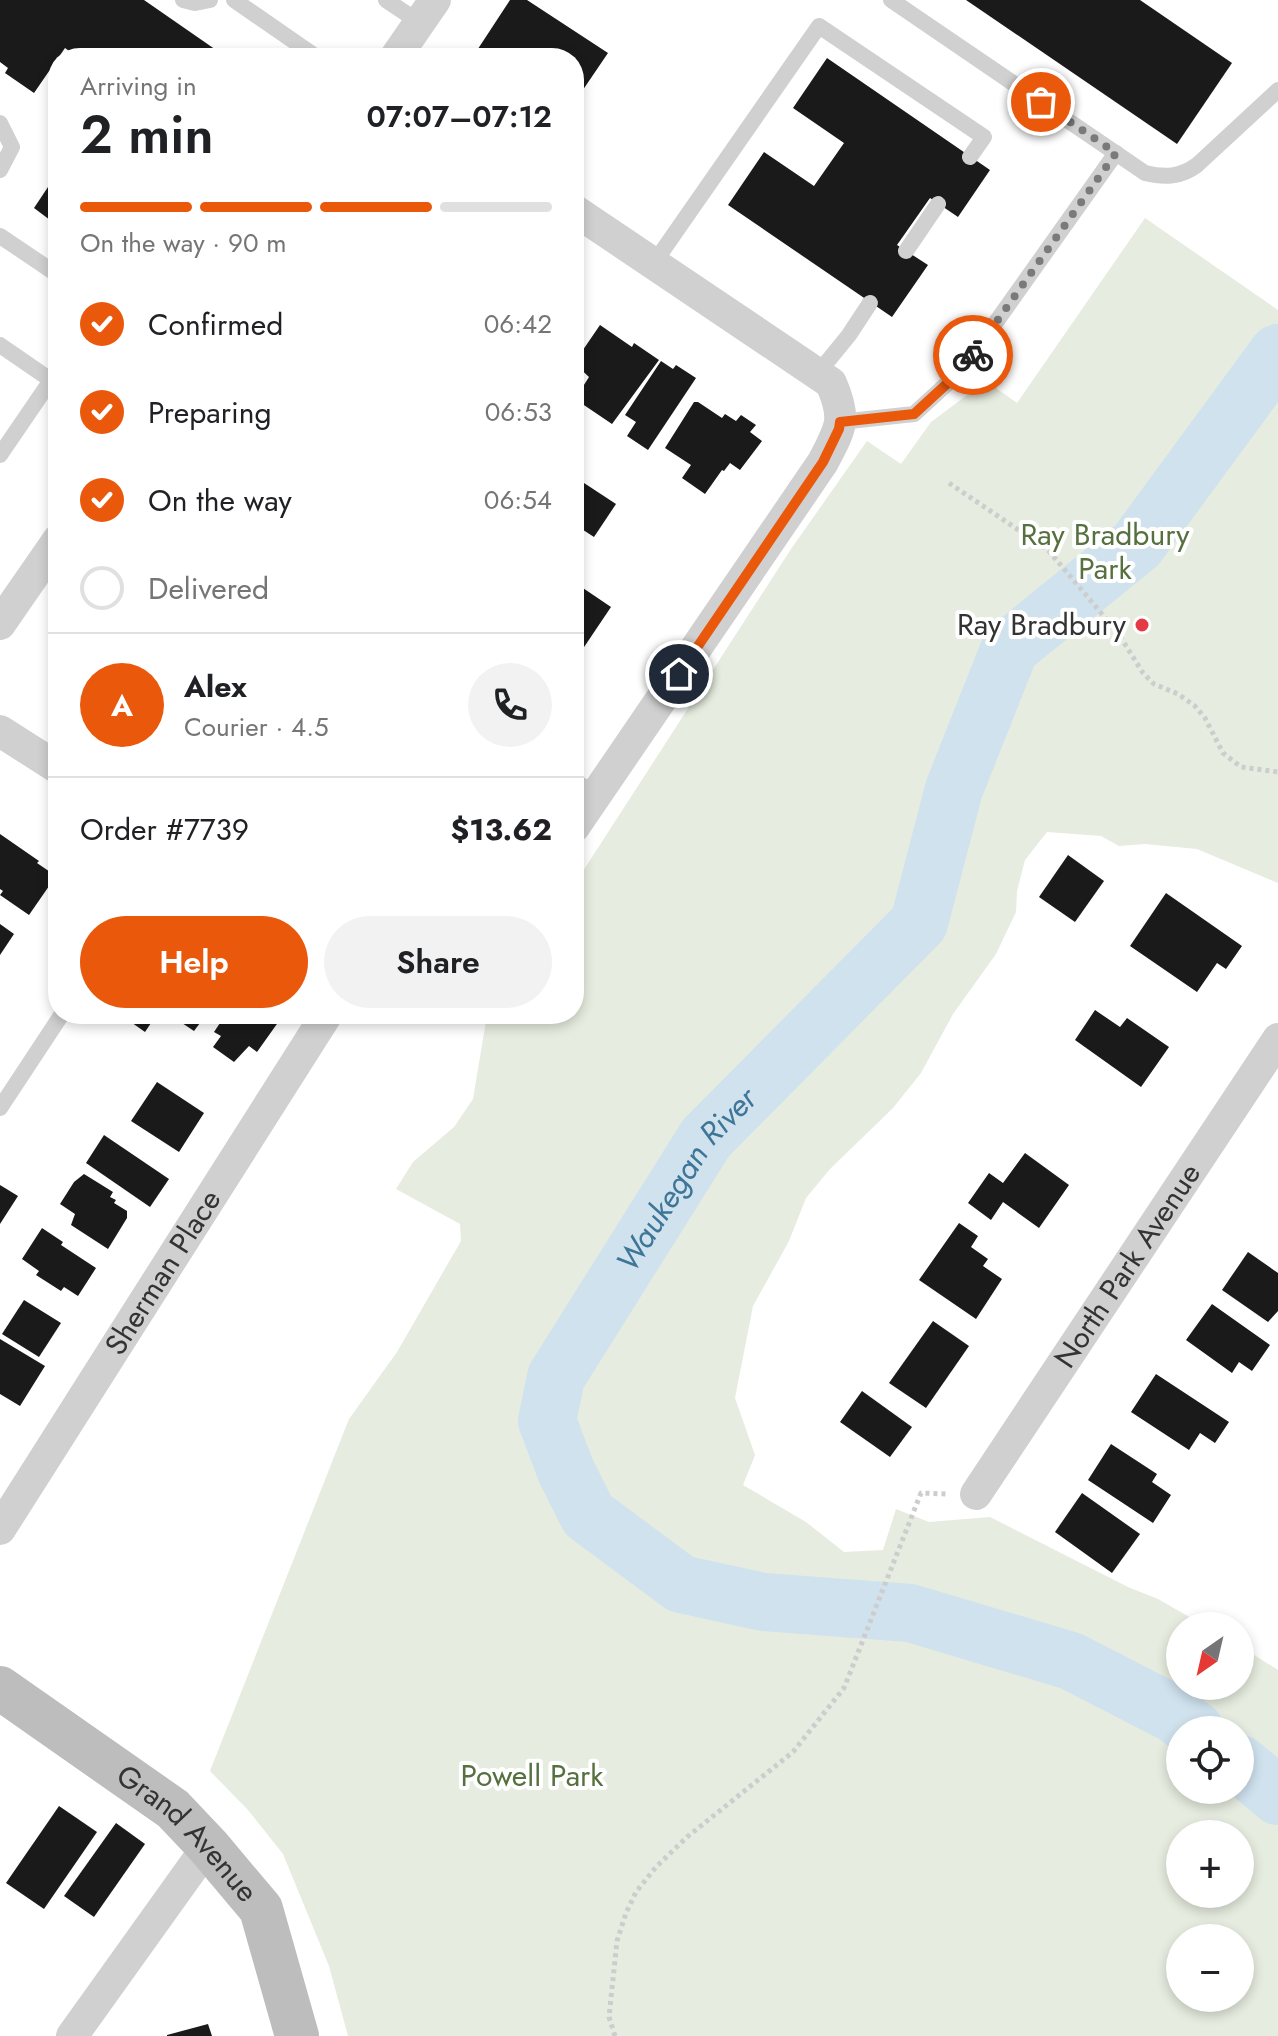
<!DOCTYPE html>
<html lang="en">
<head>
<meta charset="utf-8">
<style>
  body { margin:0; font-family:Jost,sans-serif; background:#f2f2f2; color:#202124; height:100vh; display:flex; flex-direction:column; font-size:30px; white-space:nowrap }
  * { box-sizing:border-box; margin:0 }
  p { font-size:26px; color:#757577 }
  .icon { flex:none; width:44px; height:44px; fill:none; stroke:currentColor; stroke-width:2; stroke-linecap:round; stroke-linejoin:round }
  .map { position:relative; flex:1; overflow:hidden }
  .details { position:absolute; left:48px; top:48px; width:536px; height:976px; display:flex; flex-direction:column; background:#fff; border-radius:32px; box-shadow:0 4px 12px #0003 }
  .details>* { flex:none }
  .needle { width:52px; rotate:214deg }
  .tools { position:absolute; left:1166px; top:1612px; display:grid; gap:16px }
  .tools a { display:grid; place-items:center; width:88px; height:88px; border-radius:50%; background:#fff; box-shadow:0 4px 12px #0003; font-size:40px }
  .pin { position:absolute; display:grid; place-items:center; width:68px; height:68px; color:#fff; margin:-34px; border:4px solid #fff; border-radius:50%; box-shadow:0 2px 8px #0007 }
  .courier { position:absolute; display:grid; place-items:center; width:80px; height:80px; margin:-40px; border:6px solid #ea580c; border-radius:50%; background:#fff; color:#222; box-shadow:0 2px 10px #0007 }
  .overview em { font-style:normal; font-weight:600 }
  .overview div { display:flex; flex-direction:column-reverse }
  .overview { display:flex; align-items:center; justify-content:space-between; height:136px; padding:0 32px }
  h1 { font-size:52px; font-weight:600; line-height:60px }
  .bar { display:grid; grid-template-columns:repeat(4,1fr); gap:12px 8px; align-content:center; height:96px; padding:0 32px }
  .bar i { height:10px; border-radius:6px; background:#e0e0e0 }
  .bar .on { background:#ea580c }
  .bar p { grid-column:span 4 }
  .line { display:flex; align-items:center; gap:20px; padding:0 32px; border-top:2px solid #e0e0e0 }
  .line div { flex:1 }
  .round { display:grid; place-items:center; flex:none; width:84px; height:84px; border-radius:42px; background:#f2f2f2 }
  ol { padding:0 32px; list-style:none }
  li { display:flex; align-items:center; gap:24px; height:88px }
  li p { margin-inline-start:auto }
  li .icon { padding:8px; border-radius:50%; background:#ea580c; color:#fff; stroke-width:4 }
  li:last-child { color:#757577 }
  li i { width:44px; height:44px; border:4px solid #e0e0e0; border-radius:50% }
  .action { display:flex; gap:16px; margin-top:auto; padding:16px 32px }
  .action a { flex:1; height:92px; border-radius:48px; background:#ea580c; color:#fff; font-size:32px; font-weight:600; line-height:92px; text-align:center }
  .action a+a { background:#f2f2f2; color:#202124 }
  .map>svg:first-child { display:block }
  .green { fill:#e6ecdf; fill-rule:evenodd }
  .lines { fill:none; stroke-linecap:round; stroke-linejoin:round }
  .river { stroke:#cfe2ee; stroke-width:58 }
  .building { fill:#1a1a1a }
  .path { stroke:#cdcdcd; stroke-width:5; stroke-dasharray:4 4; stroke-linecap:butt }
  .lane { stroke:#d0d0d0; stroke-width:16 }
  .street { stroke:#d0d0d0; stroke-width:32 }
  .secondary { stroke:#bdbdbd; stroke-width:44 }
  .done { stroke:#7a7a7a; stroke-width:8; stroke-dasharray:0 14.4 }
  .route { stroke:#ea580c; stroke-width:10 }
  .poi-dot { fill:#e63946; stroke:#fff; stroke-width:3 }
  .labels { text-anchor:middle; stroke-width:8; stroke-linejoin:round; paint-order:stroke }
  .park-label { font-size:30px; fill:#56703f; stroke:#fff }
  .poi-label { font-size:30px; fill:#333; stroke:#fff; text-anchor:end }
  .street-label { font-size:30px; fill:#333; stroke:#fff }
  .water-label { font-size:32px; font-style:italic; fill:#3f7597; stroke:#fff }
</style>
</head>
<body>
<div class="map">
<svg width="1278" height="2036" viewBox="0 0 1278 2036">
  <rect width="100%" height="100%" fill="#fff"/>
  <path class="green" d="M1145 218 1278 310V883L1197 849 1145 844 1119 846 1101 836 1047 832 1025 860 1017 891 1016 912 996 954 953 1014 921 1073 893 1108 830 1169 806 1198 789 1241 753 1306 735 1398 755 1455 743 1485 806 1522 844 1552 883 1550 896 1509 929 1522 990 1517 1128 1587 1158 1599 1205 1626H1180V1686H1240V1646L1278 1670V2036H348L329 1966 283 1854 248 1810 210 1771 349 1419 397 1352 461 1241 460 1224 396 1189 413 1162 454 1127 473 1099 486 1021 491 1014H574V885L791 549 867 441 901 464 931 422 986 381 1017 403ZM1240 1730V1790H1180V1730ZM1180 1834H1240V1894H1180ZM1180 1938H1240V1998H1180Z"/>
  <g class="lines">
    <g class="river">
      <path id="s1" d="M1195 1730 1174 1714 1071 1661 910 1613 763 1602 681 1584 588 1515 566 1471 547 1421 556 1377 706 1138 919 923 954 789 1010 648 1137 545 1278 353"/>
      <path d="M1240 1764 1278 1796"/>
    </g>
  </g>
  <g class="building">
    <path d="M0 0H144L219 52 216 58H79L65 48 34 93 5 73 8 68 0 62Z"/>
    <path d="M510 0H527L608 53 574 103V58H472Z"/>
    <path d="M966 0H1140L1232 63 1177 144Z"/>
    <path d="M827 58 990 170 958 217 930 198 897 245 928 265 892 317 728 205 764 152 814 186 844 143 793 108Z"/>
    <path d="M58 172V226L34 208Z"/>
    <path d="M600 325 632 347 634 343 659 360 612 424 575 399 589 377 574 363Z"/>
    <path d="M661 361 673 369 676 365 696 378 648 450 627 436 636 422 625 415Z"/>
    <path d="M694 402H698L722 418 725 414 736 421 741 415 756 425 750 432 762 441 740 470 730 463 724 471 722 470 705 494 682 478 691 465 665 448Z"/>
    <path d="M584 483 616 504 594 537 574 524V497Z"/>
    <path d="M574 582 611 607 574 662Z"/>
    <path d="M0 834 39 861 37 863 56 876 29 915 0 895 3 891 0 889Z"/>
    <path d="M1068 855 1104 881 1075 922 1039 897Z"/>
    <path d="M1166 893 1242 946 1226 969 1217 963 1197 992 1130 946Z"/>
    <path d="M0 924 14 934 0 955Z"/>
    <path d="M1095 1010 1120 1027 1127 1018 1169 1047 1141 1087 1075 1040Z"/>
    <path d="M132 1014H157L145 1032 128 1020Z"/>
    <path d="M174 1014H218L213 1021 206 1015 194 1031 173 1017Z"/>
    <path d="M226 1014H284L257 1052 249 1046 234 1062 213 1047 221 1036 214 1032Z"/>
    <path d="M157 1082 204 1113 179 1152 131 1121Z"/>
    <path d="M104 1135 169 1179 150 1207 86 1163Z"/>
    <path d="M1025 1153 1069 1185 1039 1228 1003 1202 991 1220 968 1203 989 1173 1003 1183Z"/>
    <path d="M84 1174 113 1192 110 1197 116 1200 114 1203 127 1211V1218L108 1249 71 1225 75 1214 60 1204 74 1182Z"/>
    <path d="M0 1185 18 1196 0 1224Z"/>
    <path d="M959 1223 978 1236 971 1247 988 1259 983 1266 1002 1279 976 1319 919 1280Z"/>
    <path d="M42 1228 63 1242 61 1245 96 1268 78 1296 64 1287 61 1291 36 1275 39 1271 22 1259Z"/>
    <path d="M1248 1252 1278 1273V1311L1268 1322 1222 1290Z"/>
    <path d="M24 1300 61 1323 39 1357 2 1334Z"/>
    <path d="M1212 1304 1270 1345 1252 1371 1239 1362 1232 1373 1186 1340Z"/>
    <path d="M933 1321 969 1346 926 1408 889 1383Z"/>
    <path d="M0 1339 45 1366 20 1406 0 1394Z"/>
    <path d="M1156 1374 1229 1422 1215 1443 1200 1433 1189 1450 1131 1412Z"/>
    <path d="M862 1391 912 1427 890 1457 840 1422Z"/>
    <path d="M1111 1444 1157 1474 1152 1482 1171 1495 1153 1523 1088 1480Z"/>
    <path d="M1082 1493 1140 1534 1112 1573 1055 1532Z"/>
    <path d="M59 1806 97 1832 44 1909 6 1883Z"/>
    <path d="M116 1823 145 1844 94 1917 64 1896Z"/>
    <path d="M208 2024 212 2036H167V2035Z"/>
  </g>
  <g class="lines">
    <g class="path">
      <path d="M949 483 1048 550 1118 633 1143 673 1154 684 1178 694 1195 706 1205 718 1223 753 1241 767 1278 772"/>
      <path d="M615 2036 609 2017 617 1941 626 1913 636 1892 656 1867 687 1837 793 1752 844 1688 921 1493 947 1494"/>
    </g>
    <g class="lane">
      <path d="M183 0 195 3 210 0"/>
      <path d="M234 0 318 58"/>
      <path d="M386 0 419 22"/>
      <path d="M891 0 1145 173C1165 178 1181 177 1197 165L1278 90"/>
      <path d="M0 123 12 147 0 170"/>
      <path d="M0 236 58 275"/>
      <path d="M906 251 938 204"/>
      <path d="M654 263 819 26 984 137 970 157"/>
      <path d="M0 345 58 385"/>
      <path d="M818 373 849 335 870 303"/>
      <path d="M840 422 914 414 962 370 1116 153"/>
      <path d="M0 455 58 370"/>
      <path d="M574 780 596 795"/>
      <path d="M0 1108 62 1014"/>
    </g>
    <g class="street">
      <path d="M395 58 435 0"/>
      <path d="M574 210 831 383C847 420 841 427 823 462L574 827"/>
      <path d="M0 624 58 540"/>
      <path d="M0 731 58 768"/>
      <path id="s2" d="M976 1494 1278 1039"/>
      <path id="s3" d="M0 1529 327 1014"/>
      <path d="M72 2036 208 1846"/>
    </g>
    <path class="secondary" id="s4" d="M0 1688 173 1809 208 1846 261 1909 297 2036"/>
  </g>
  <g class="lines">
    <path class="done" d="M973 355 1116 153 1041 102"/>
    <path class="route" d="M679 674 823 462 839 429 840 422 914 414 962 370 973 355"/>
  </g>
  <circle class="poi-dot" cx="1142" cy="625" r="8"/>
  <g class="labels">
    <g class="park-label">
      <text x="1105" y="545">Ray Bradbury<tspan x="1105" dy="34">Park</tspan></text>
      <text x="532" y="1786">Powell Park</text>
    </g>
    <g class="poi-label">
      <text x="1126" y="635">Ray Bradbury</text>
    </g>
    <g class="street-label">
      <text dy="10" stroke="none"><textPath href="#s2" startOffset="274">North Park Avenue</textPath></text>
      <text dy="10" stroke="none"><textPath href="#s3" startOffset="304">Sherman Place</textPath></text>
      <text dy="10" stroke="none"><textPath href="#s4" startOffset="238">Grand Avenue</textPath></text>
    </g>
    <g class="water-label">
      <text dy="11" stroke="none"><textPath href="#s1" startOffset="1042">Waukegan River</textPath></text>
    </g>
  </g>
</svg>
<div class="tools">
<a><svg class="needle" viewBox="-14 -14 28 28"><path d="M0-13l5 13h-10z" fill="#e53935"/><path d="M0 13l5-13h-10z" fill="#757577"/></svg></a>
<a><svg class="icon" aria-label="locate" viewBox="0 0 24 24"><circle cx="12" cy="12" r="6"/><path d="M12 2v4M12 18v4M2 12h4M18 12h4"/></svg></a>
<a>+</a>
<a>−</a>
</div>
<div class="pin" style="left:1041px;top:102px;background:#ea580c"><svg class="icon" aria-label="bag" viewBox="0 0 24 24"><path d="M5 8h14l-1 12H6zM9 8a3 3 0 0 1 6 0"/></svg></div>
<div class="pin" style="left:679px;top:674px;background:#1f2937"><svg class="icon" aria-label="home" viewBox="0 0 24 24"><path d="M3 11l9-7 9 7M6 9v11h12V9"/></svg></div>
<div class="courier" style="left:973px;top:355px"><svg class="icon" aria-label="bike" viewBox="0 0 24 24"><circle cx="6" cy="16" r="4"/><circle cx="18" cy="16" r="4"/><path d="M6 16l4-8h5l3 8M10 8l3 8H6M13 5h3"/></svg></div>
<section class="details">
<div class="overview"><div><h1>2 min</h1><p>Arriving in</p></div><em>07:07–07:12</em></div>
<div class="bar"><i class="on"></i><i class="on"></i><i class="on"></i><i></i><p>On the way · 90 m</p></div>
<ol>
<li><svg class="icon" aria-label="check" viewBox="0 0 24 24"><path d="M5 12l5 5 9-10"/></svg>Confirmed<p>06:42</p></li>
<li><svg class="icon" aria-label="check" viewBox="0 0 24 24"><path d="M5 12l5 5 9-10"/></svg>Preparing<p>06:53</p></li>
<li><svg class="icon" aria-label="check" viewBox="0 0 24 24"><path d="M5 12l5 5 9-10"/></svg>On the way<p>06:54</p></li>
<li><i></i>Delivered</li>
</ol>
<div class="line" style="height:144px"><b class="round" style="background:#ea580c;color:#fff">A</b><div><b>Alex</b><p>Courier · 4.5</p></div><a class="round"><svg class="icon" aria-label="phone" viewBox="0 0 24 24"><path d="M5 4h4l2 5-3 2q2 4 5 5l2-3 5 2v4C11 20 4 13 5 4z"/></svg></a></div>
<div class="line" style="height:104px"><div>Order #7739</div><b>$13.62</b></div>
<div class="action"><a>Help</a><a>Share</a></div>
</section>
</div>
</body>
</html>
